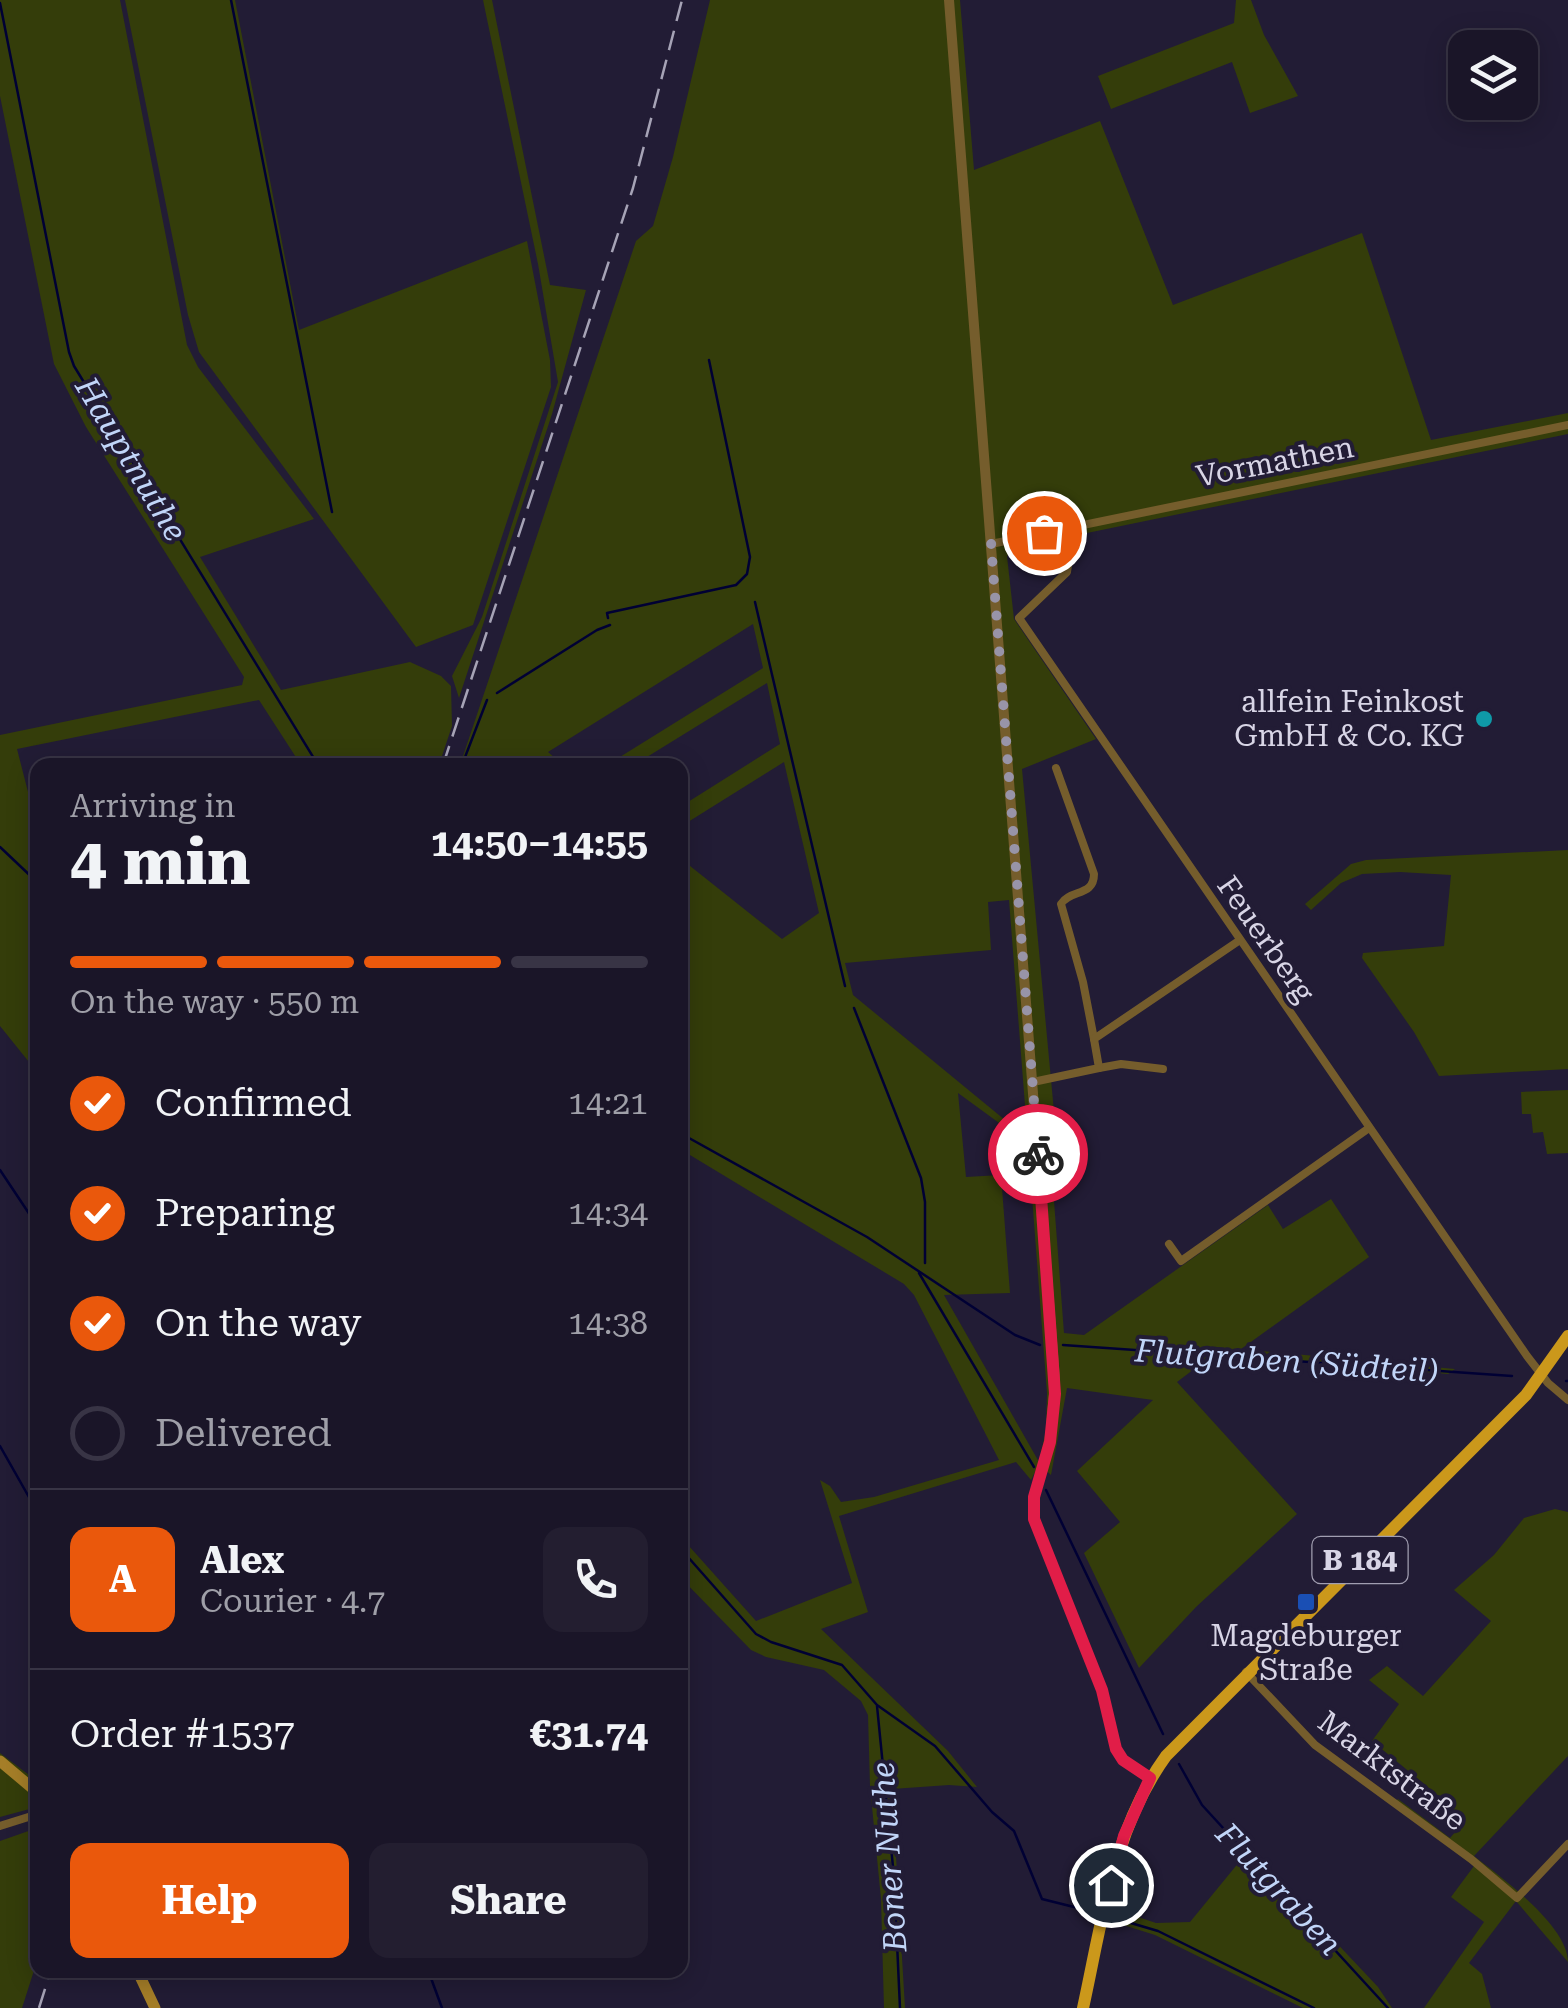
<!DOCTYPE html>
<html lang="en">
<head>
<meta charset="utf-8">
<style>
  body { margin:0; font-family:"Roboto Serif",serif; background:#231e30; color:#f1f3f6; height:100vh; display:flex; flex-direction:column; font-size:38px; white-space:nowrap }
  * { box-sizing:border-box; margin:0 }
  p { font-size:32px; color:#9f9fa8 }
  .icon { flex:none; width:55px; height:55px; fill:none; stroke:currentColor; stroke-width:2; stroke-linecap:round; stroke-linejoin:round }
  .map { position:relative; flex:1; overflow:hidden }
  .details { position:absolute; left:30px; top:758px; width:658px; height:1220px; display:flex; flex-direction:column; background:#1a1528; border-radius:20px; box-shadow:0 5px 25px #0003,0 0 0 2px #383445 }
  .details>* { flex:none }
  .buttons { position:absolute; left:1448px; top:30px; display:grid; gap:20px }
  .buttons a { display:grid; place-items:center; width:90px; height:90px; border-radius:20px; background:#1a1528; box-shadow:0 5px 25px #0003,0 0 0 2px #383445; font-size:50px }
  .pin { position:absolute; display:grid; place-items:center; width:85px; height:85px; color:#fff; margin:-42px; border:5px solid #fff; border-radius:50%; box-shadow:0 2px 10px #0007 }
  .courier { position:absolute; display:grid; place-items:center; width:100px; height:100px; margin:-50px; border:8px solid #e11d48; border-radius:50%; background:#fff; color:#222; box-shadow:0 2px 12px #0007 }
  .overview em { font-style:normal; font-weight:700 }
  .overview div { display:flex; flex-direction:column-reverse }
  .overview { display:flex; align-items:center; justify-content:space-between; height:170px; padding:0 40px }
  h1 { font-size:65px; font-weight:700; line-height:75px }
  .bar { display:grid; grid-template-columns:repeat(4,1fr); gap:15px 10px; align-content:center; height:120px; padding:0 40px }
  .bar i { height:12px; border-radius:8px; background:#383445 }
  .bar .current { background:#ea580c }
  .bar p { grid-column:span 4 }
  .line { display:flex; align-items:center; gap:25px; padding:0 40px; border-top:2px solid #383445 }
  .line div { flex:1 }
  .round { display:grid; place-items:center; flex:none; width:105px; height:105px; border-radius:20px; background:#231e30 }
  ol { padding:0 40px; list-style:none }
  li { display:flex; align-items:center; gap:30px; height:110px }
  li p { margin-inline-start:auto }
  li .icon { padding:10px; border-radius:50%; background:#ea580c; color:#fff; stroke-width:4 }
  li:last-child { color:#9f9fa8 }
  li i { width:55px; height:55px; border:5px solid #383445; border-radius:50% }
  .cta { display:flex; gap:20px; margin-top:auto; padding:20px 40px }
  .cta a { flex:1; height:115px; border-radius:20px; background:#ea580c; color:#fff; font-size:40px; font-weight:700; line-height:115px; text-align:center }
  .cta a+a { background:#231e30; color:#f1f3f6 }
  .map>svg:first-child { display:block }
  .green { fill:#343d0a; fill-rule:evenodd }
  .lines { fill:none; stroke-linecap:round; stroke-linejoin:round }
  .stream { stroke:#000034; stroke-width:2.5 }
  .minor { stroke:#755d2c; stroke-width:8 }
  .tertiary { stroke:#755d2c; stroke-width:10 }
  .secondary { stroke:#a57e28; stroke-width:11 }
  .primary { stroke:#cb981b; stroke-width:12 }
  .rail { stroke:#a6a3b6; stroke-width:2.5; stroke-dasharray:20 10; stroke-linecap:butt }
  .done { stroke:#9894a8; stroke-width:10; stroke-dasharray:0 18 }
  .route { stroke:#e11d48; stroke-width:12 }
  .culture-dot { fill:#0f9aa8; stroke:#221c35; stroke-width:4 }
  .transit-dot { fill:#1a4fb4; stroke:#221c35; stroke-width:4 }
  .labels { text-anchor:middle; stroke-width:8; stroke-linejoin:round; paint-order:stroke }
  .shield { fill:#221c35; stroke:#a19eb1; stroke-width:2.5 }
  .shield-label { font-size:28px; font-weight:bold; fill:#d8d5e6 }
  .street-label { font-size:30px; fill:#d8d5e6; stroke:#221c35 }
  .poi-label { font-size:30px; fill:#d8d5e6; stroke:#221c35; text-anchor:end }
  .water-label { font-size:32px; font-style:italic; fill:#c1d5f8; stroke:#221c35 }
</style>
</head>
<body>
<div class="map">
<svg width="1568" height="2008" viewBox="0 0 1568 2008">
  <rect width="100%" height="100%" fill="#221c35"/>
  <g class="green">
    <path d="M0 0H120L187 345 198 367 314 519 200 557 281 690 410 662 441 676 451 686 452 726 439 765H301L259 700 17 749 37 827V1072L0 1026V735L242 685 244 677 86 427 54 364 0 96Z"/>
    <path d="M125 0H235L299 330 527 241 550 360 551 387 473 625 416 647 199 352 188 315Z"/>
    <path d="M483 0H492L550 285 586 290 552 414 459 698 452 676 482 617 558 382 538 264Z"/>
    <path d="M710 0H960L974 170 1100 121 1173 305 1362 233 1431 440 1568 413V434L1019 547 1007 556 1014 619 1096 739 1022 769 1056 1133 1049 1135 1064 1333 1084 1335 1268 1205 1283 1229 1331 1199 1369 1257 1241 1349 1455 1369 1448 1374 1214 1354 1177 1382 1297 1514 1196 1607 1139 1668 1084 1553 1120 1522 1077 1471 1153 1400 1067 1388 1051 1475 1039 1464 1031 1480 1016 1462 839 1516 868 1612 821 1629 948 1751 977 1787 949 1785 892 1789 905 2008H884L881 1899 870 1786 868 1715 861 1701 824 1670 766 1657 751 1650 680 1577V1536L756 1621 852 1583 820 1480 830 1486 841 1502 874 1497 999 1460 914 1295 904 1284 680 1149V858L782 939 819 913 784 762 680 827V807L780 744 767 683 634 765H607L763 668 753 624 548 752 563 765H460L636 241 653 226 673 157ZM1009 900 1027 1131V1132L1005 1120 853 995 845 963 991 950 988 902ZM958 1093 1028 1144 1047 1393 1046 1430 1039 1462 944 1295 1010 1293 1001 1175 966 1177Z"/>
    <path d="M1236 0H1251L1264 35 1298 96 1250 113 1232 62 1111 109 1098 76 1234 23Z"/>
    <path d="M1568 850V1069L1439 1076 1414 1032 1362 958 1363 953 1444 946 1451 875 1400 872 1362 874 1341 883 1311 910 1305 904 1351 864 1366 860Z"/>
    <path d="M1568 1090V1153L1547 1154 1543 1132 1533 1133 1531 1114H1522L1521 1092Z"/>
    <path d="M1555 1509 1568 1512V1756L1474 1856C1502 1878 1568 1926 1568 1962L1516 1901 1469 1963 1482 1974 1491 2008H1424L1484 1922 1451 1897 1474 1866 1392 1805 1398 1799 1450 1838 1463 1823 1444 1809 1440 1797 1372 1741 1399 1704 1369 1680 1387 1666 1423 1696 1491 1621 1454 1590 1494 1555 1524 1518Z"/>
    <path d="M0 1753 37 1781V1807L0 1817Z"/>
    <path d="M37 1828V1961L22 2008H0V1841Z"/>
    <path d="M1249 1850 1378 1987 1392 2008H1303L1155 1935 1120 1924 1123 1912 1156 1923 1190 1922Z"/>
  </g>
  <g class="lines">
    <g class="stream">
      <path d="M231 0 332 512"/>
      <path d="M0 3 69 352 74 366 318 765"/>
      <path d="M755 602 845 986"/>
      <path d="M608 618 607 613 736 585 747 574 750 557 709 360"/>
      <path d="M497 693 597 630 610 625"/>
      <path d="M462 765 487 700"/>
      <path d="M0 847 38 883"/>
      <path d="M854 1008 921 1178 925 1202V1263"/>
      <path d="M680 1133 867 1237 1015 1335 1040 1345"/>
      <path d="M0 1170 38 1227"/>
      <path d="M919 1273 1034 1467"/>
      <path d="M1063 1345 1512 1376"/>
      <path d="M1566 1381H1568"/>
      <path d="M0 1446 38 1513"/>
      <path d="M1046 1490 1163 1734"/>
      <path d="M680 1548 756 1634 771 1642 842 1665 877 1705 935 1746 992 1812 1014 1831 1042 1899 1094 1912"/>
      <path d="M877 1706 894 1877 900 2008"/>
      <path d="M1179 1764 1202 1805 1388 2008"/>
      <path d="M1114 1918 1158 1931 1314 2008"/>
      <path d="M428 1970 442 2008"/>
    </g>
    <g class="minor">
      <path d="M1063 529 1069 559 1067 572 1019 618 1527 1356 1548 1383 1568 1400"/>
      <path d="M991 544 1568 425"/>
      <path d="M1056 768 1094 874C1094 897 1070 889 1061 904L1083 982 1094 1039"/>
      <path d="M1099 1068 1121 1064 1163 1069"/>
      <path d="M1033 1082 1099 1068 1094 1039 1240 940"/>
      <path d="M1169 1244 1181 1261 1369 1128"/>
      <path d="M1246 1672 1315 1745 1471 1859 1517 1898 1568 1844"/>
      <path d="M0 1826 38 1814"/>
    </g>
    <path class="tertiary" d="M949 0 1055 1380 1050 1442 1034 1497V1519L1102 1690 1116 1749 1123 1760 1150 1779"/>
    <g class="secondary">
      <path d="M0 1761 38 1793"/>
      <path d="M137 1970 155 2008"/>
    </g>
    <path class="primary" d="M1083 2008C1102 1922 1113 1829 1166 1756L1526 1395 1568 1336"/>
    <g class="rail">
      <path d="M443 765 633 188 682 0"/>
      <path d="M39 2008 51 1970"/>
    </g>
  </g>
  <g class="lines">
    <path class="done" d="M1038 1154 991 544 1044 533"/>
    <path class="route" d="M1038 1154 1055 1394 1050 1442 1034 1497V1519L1102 1690 1116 1749 1123 1760 1150 1778 1124 1836 1111 1885"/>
  </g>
  <circle class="culture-dot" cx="1484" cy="719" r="10"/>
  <rect class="transit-dot" x="1296" y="1592" width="20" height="20" rx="5"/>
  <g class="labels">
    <rect class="shield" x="1312.5" y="1537" width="95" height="46" rx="8"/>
    <g class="shield-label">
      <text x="1360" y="1570">B 184</text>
    </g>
    <g class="street-label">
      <text transform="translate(1275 462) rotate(-11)" y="10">Vormathen</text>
      <text transform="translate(1266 939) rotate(55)" y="10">Feuerberg</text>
      <text transform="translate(1392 1771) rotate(37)" y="10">Marktstraße</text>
    </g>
    <g class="poi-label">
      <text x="1464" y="712">allfein Feinkost<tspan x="1464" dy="34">GmbH &amp; Co. KG</tspan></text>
      <text x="1306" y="1646" text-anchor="middle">Magdeburger<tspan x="1306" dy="34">Straße</tspan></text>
    </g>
    <g class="water-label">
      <text transform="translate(131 459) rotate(59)" y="11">Hauptnuthe</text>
      <text transform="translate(1287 1361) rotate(4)" y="11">Flutgraben (Südteil)</text>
      <text transform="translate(889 1857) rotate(-94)" y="11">Boner Nuthe</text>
      <text transform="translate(1279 1889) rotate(47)" y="11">Flutgraben</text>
    </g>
  </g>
</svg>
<div class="buttons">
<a><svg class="icon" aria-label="layers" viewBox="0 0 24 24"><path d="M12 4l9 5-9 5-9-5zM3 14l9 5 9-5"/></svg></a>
</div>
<div class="pin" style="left:1044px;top:533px;background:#ea580c"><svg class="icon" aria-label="bag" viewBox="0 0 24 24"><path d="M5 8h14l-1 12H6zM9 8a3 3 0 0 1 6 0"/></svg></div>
<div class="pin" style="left:1111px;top:1885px;background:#1f2937"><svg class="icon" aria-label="home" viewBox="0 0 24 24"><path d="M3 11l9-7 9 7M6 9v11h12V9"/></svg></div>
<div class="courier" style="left:1038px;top:1154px"><svg class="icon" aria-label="bike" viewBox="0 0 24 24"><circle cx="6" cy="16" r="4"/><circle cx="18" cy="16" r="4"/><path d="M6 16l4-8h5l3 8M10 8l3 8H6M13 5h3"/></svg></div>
<section class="details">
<div class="overview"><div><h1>4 min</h1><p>Arriving in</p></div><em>14:50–14:55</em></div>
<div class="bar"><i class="current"></i><i class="current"></i><i class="current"></i><i></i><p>On the way · 550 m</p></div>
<ol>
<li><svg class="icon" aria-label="check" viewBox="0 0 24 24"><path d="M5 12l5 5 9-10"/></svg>Confirmed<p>14:21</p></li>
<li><svg class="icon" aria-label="check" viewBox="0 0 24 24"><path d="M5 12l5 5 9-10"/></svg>Preparing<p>14:34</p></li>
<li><svg class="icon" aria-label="check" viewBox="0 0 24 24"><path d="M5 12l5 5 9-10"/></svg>On the way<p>14:38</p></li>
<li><i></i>Delivered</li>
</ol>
<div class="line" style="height:180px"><b class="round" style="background:#ea580c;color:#fff">A</b><div><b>Alex</b><p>Courier · 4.7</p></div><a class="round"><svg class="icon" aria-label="phone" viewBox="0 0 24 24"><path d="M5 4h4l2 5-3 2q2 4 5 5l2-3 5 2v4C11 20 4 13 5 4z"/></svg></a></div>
<div class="line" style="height:130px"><div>Order #1537</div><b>€31.74</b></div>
<div class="cta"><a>Help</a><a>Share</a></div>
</section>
</div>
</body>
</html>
